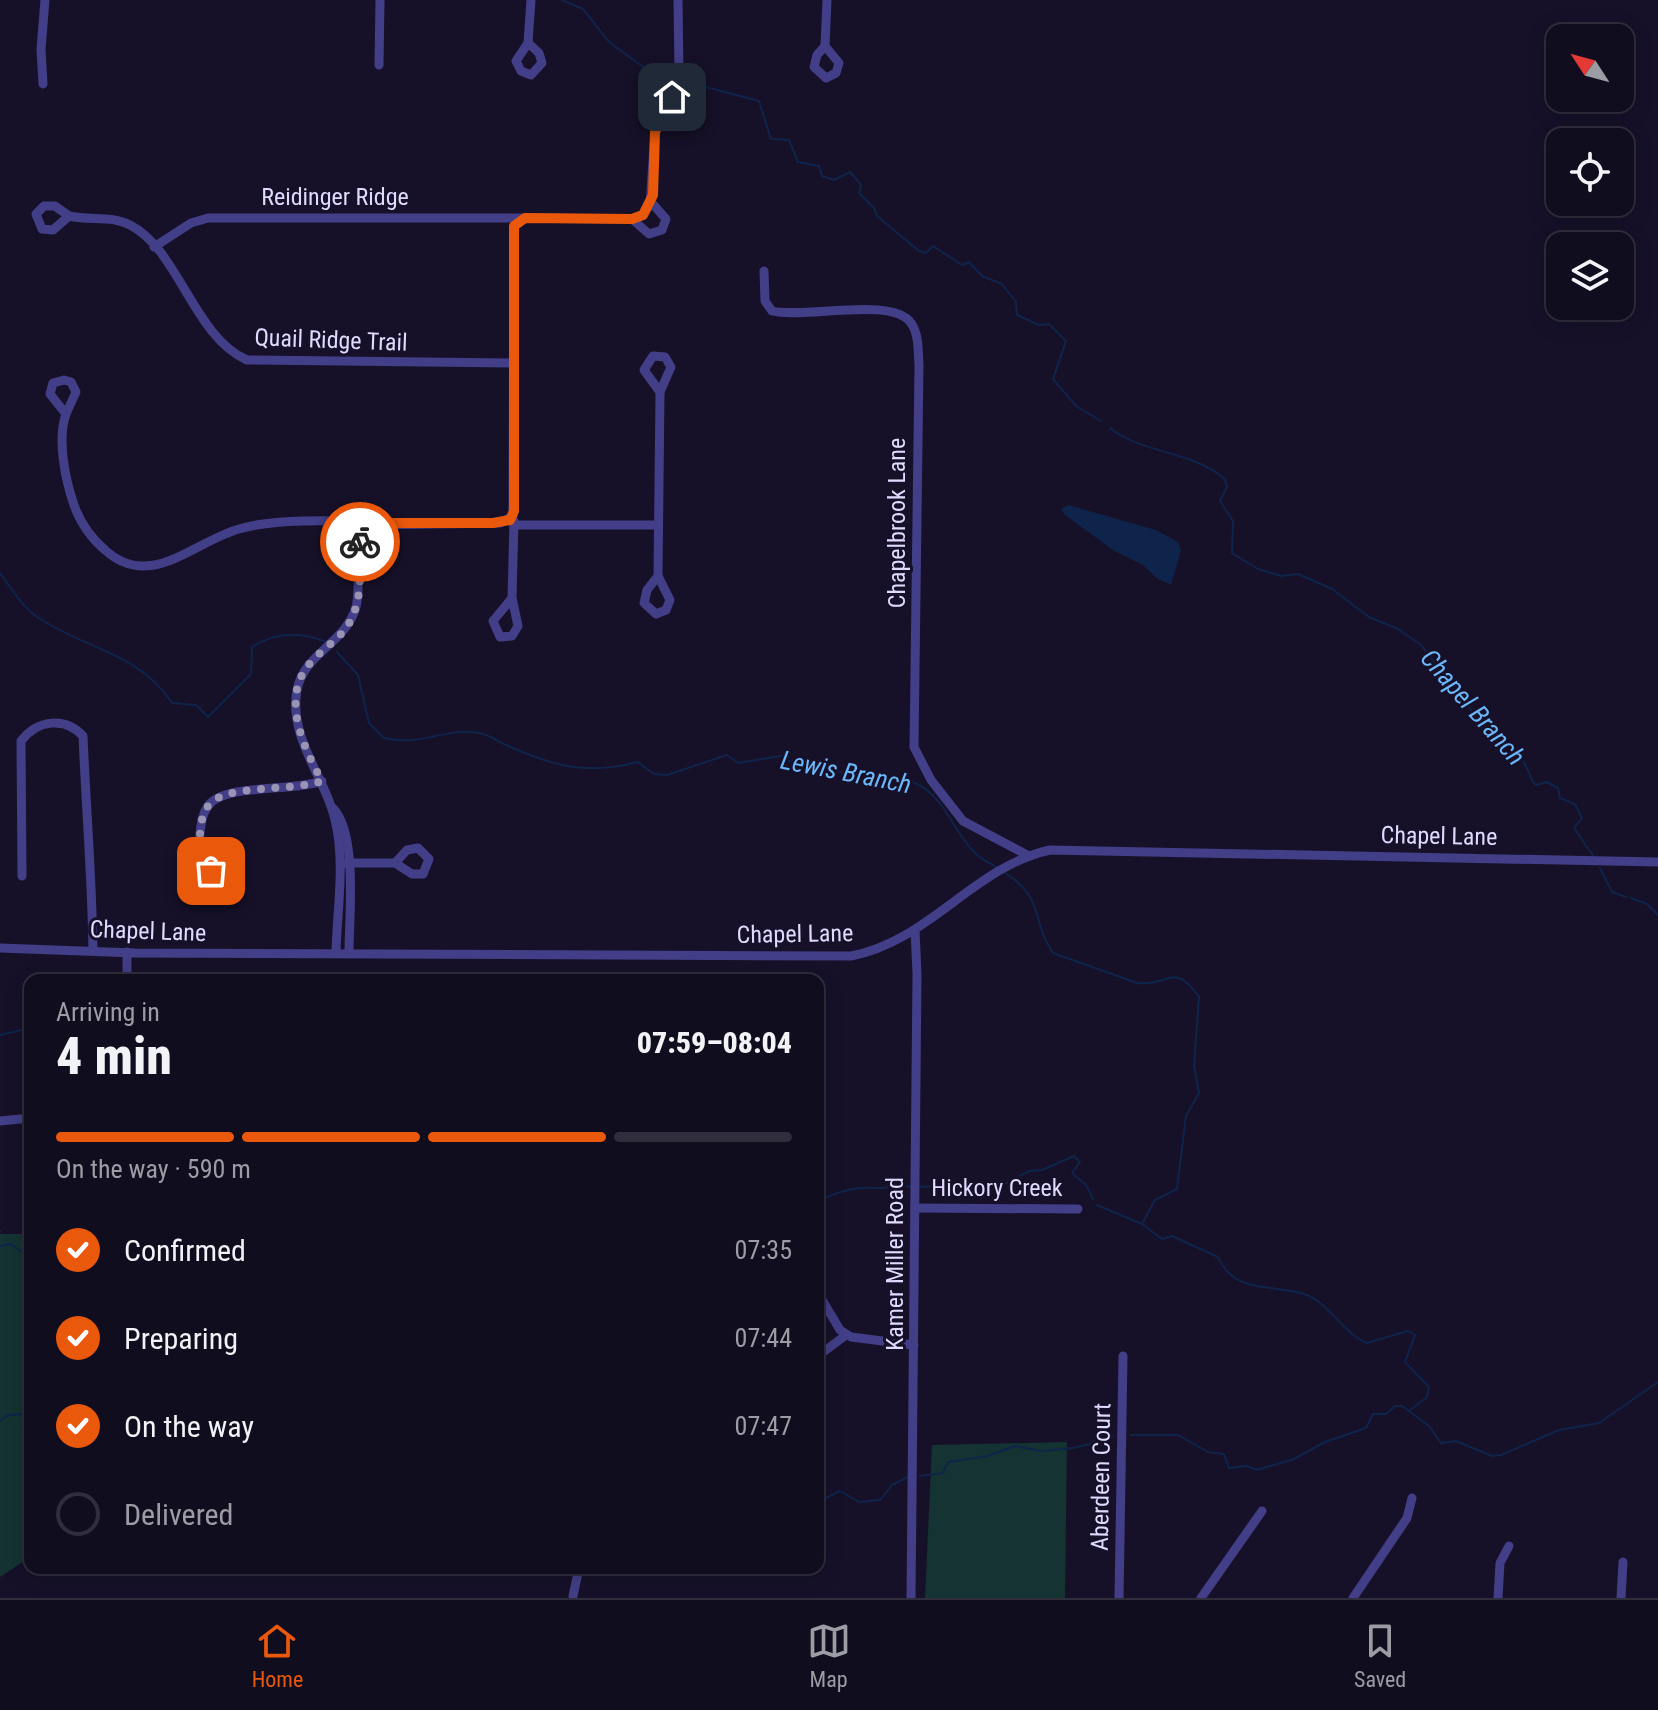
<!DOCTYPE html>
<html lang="en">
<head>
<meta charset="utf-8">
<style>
  body { margin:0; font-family:"Roboto Condensed",sans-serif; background:#191628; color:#f1f3f6; height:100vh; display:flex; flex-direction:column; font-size:30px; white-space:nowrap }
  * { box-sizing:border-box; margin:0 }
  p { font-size:26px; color:#9c9ca4 }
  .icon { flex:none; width:44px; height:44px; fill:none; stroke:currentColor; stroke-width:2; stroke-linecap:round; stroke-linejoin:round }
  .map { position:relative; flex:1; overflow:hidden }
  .drawer { position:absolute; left:24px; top:974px; width:800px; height:600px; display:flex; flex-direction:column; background:#100d1f; border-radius:16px; box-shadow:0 4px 20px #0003,0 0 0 2px #302d3d }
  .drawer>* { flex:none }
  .needle { width:52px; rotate:306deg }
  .controls { position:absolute; left:1546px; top:24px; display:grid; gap:16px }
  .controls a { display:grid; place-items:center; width:88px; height:88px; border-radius:16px; background:#100d1f; box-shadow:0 4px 20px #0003,0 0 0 2px #302d3d; font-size:40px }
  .pin { position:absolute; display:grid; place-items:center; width:68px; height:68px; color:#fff; margin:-34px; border-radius:16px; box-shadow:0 4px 12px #0006 }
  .courier { position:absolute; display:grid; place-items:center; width:80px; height:80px; margin:-40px; border:6px solid #ea580c; border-radius:50%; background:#fff; color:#222; box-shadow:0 2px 10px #0007 }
  .head em { font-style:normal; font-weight:800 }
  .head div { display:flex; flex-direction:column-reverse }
  .head { display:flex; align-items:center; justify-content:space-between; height:136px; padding:0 32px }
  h1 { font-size:52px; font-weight:800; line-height:60px }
  .bar { display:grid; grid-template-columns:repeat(4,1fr); gap:12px 8px; align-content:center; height:96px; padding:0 32px }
  .bar i { height:10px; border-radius:6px; background:#302d3d }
  .bar .on { background:#ea580c }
  .bar p { grid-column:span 4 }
  ol { padding:0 32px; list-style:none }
  li { display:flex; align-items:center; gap:24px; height:88px }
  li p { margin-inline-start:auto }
  li .icon { padding:8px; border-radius:50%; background:#ea580c; color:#fff; stroke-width:4 }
  li:last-child { color:#9c9ca4 }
  li i { width:44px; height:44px; border:4px solid #302d3d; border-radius:50% }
  .tabs { display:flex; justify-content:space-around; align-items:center; height:112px; border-top:2px solid #302d3d; background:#100d1f; font-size:22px; color:#9c9ca4 }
  .tabs a { display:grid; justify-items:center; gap:4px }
  .tabs .on { color:#ea580c }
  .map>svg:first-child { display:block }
  .green { fill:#153332 }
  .water { fill:#0f244b }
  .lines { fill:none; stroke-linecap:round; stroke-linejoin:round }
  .stream { stroke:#0f244b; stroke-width:2 }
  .minor { stroke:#423e87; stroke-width:9 }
  .done { stroke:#9994b3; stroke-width:8; stroke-dasharray:0 14.4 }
  .route { stroke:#ea580c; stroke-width:10 }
  .labels { text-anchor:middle; stroke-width:6; stroke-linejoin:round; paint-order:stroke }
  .street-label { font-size:24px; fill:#dfdbfe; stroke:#161129 }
  .water-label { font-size:26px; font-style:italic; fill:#6cb7fa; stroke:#161129 }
</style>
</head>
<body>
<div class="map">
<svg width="1658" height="1598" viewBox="0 0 1658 1598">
  <rect width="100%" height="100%" fill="#161129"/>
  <g class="green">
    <path d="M0 1234H30V1557L0 1577Z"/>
    <path d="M1067 1442 1065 1598H925L932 1445Z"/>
  </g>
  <path class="water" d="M1068 505 1156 530 1178 542 1181 551 1171 585 1158 579 1143 565 1113 550 1065 515 1061 509Z"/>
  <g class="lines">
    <g class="stream">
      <path d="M562 0 583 9 609 42 661 80H668"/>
      <path d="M687 82 759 101 771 139 789 140 798 162 819 166 822 176 834 180 850 172 861 185 859 193 874 208 877 216 919 251 926 253 933 246 962 265 969 262 982 276 1002 284 1016 302 1017 315 1039 325 1049 324 1066 341 1053 379 1076 406 1101 421"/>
      <path d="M1110 428C1143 454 1193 451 1225 479L1227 487 1220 501 1233 521 1232 553 1258 569 1281 576 1298 574 1332 589 1369 617 1398 629 1421 645 1481 723C1498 731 1518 751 1527 768 1531 775 1530 780 1536 785L1547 782 1558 788 1560 798 1575 804 1582 818 1574 828 1594 857"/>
      <path d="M0 573C10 587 23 607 36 616 83 649 139 652 172 703L196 705 208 717 251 674 252 647C276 632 300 631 326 642"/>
      <path d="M337 652 358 675 369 723 384 738C423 747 443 727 480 733 490 735 498 742 508 746 555 767 587 775 638 762L654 774 667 775 727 755 738 763 781 756 805 770 825 765C857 784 885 769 915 783 945 796 953 832 975 853 981 859 989 863 996 867"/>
      <path d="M1600 868 1612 892 1626 897"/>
      <path d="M1005 873C1046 899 1030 919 1053 953L1137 983C1169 987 1173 960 1199 997L1194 1066 1199 1093 1186 1116 1177 1189 1155 1200 1142 1224"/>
      <path d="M1631 898 1647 904 1658 915"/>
      <path d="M0 1035 30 1028"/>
      <path d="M919 1187 1007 1183 1029 1171 1042 1170 1074 1156 1080 1162 1072 1173 1086 1185 1093 1199"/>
      <path d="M818 1201C833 1194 848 1188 864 1188 878 1187 883 1191 896 1183L911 1187"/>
      <path d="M1097 1205 1142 1224 1162 1239 1172 1236 1218 1257C1234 1295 1275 1284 1304 1294 1329 1302 1342 1333 1367 1343L1408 1331 1415 1335 1405 1362 1429 1387 1427 1397 1409 1411 1429 1426 1441 1443 1456 1441 1492 1456 1501 1455 1559 1430 1599 1423 1658 1382"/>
      <path d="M0 1231V1232"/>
      <path d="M0 1246 11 1244 22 1252 30 1251"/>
      <path d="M0 1421 8 1415 25 1414 22 1429 30 1430"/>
      <path d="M1131 1435H1178L1208 1452 1224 1454 1229 1468 1247 1466 1257 1470 1294 1459 1325 1442 1366 1428 1373 1414H1386L1395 1406H1402L1409 1411"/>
      <path d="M920 1476 943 1473 948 1462 988 1456 1015 1446 1042 1451 1073 1448 1090 1444 1098 1437 1113 1436"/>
      <path d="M818 1502 840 1491 859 1502 880 1500 892 1485 908 1477"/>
    </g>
    <g class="minor">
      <path d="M528 43 539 53 542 63 531 75 521 71 516 61Z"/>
      <path d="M528 43 531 0"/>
      <path d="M825 46 839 63 836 73 826 78 814 67 817 55Z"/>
      <path d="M825 46 827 0"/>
      <path d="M379 65 380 0"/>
      <path d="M43 84 41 49 45 0"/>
      <path d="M44 206H55L69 216 53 230 42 229 36 214Z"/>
      <path d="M69 216C90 221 111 215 130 225 178 249 194 337 247 360L513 363"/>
      <path d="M632 219 649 234 662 230 666 219 651 202"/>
      <path d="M154 247 191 223 208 218H522"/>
      <path d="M764 271 765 301 772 311C804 319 893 296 911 323 919 334 918 351 919 365L914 747 931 780 963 821 1029 856"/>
      <path d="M653 356 665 357 671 367 660 392 644 370Z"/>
      <path d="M64 380 71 382 76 392 66 414 50 394 53 383Z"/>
      <path d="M66 414C57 439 65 479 74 505 80 522 91 538 105 550 150 591 193 542 239 529 268 520 339 518 368 525"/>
      <path d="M514 525H658"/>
      <path d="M328 526 361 534"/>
      <path d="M658 576 660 392"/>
      <path d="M658 576 670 600 666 610 656 614 644 603 647 590Z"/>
      <path d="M512 598 518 626 512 636 500 637 493 621Z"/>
      <path d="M512 598 514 521"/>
      <path d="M333 808C358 834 349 917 349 953"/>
      <path d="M199 842C201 830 200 817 208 806 224 783 293 792 322 781"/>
      <path d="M199 842 214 861 211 871 202 877 193 874 187 864Z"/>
      <path d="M418 848 429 859 423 874H412L395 863 407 850Z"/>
      <path d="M342 863H395"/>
      <path d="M22 876 21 741C37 720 65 716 83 736 86 808 92 878 93 950"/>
      <path d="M0 948 135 953 851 956C928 942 975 866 1050 850L1658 862"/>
      <path d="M336 952C337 911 345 865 336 824 327 779 288 739 297 690 304 653 346 643 356 607 362 585 352 539 368 525L500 523 513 516 514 226 525 218 632 219 643 215 650 205 655 132 679 76 678 0"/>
      <path d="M127 980V952"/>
      <path d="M0 1121 30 1118"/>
      <path d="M915 1208 1078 1209"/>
      <path d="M818 1293 840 1330 851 1337 914 1345"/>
      <path d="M818 1356 846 1335"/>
      <path d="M573 1596 579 1568"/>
      <path d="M911 1598 917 974 915 930"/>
      <path d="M1119 1598 1123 1356"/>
      <path d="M1201 1598 1262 1511"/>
      <path d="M1353 1598 1407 1518 1412 1498"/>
      <path d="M1498 1598 1500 1563 1509 1546"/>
      <path d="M1621 1598 1623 1562"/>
    </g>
  </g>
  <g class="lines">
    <path class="done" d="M211 871 213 856 199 842C201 830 200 817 208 806 224 783 293 792 322 781 303 747 279 695 312 661 327 645 345 636 353 615 363 592 359 567 360 542"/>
    <path class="route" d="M360 542 364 528 374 523H493L510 520 514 511V226L525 218 632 219 643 215 653 195 655 132 672 97"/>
  </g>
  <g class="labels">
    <g class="street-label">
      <text x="335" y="205">Reidinger Ridge</text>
      <text transform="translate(331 340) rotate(2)" y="8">Quail Ridge Trail</text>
      <text transform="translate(897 523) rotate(-90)" y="8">Chapelbrook Lane</text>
      <text transform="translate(1439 836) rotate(1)" y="8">Chapel Lane</text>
      <text transform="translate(148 931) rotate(2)" y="8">Chapel Lane</text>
      <text transform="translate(795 934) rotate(-1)" y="8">Chapel Lane</text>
      <text x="997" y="1196">Hickory Creek</text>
      <text transform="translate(895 1264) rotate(-90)" y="8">Kamer Miller Road</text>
      <text transform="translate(1101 1477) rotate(-89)" y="8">Aberdeen Court</text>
    </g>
    <g class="water-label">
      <text transform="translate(1473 707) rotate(49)" y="9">Chapel Branch</text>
      <text transform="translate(846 772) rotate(11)" y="9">Lewis Branch</text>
    </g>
  </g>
</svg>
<div class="controls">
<a><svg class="needle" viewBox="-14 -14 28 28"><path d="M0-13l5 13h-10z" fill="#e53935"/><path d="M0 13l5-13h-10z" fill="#9c9ca4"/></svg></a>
<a><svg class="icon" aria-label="locate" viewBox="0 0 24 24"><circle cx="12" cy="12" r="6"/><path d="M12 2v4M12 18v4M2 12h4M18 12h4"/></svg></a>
<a><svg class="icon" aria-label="layers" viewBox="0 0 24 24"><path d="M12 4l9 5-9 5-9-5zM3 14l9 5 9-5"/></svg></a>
</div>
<div class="pin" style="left:211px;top:871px;background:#ea580c"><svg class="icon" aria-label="bag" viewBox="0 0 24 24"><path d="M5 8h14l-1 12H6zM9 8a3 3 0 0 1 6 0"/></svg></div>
<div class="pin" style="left:672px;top:97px;background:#1f2937"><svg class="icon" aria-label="home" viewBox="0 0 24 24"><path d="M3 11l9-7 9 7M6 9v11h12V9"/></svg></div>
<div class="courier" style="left:360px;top:542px"><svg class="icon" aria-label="bike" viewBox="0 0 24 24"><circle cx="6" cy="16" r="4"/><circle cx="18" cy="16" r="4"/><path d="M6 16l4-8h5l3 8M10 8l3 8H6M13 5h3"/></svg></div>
<section class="drawer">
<div class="head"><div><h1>4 min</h1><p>Arriving in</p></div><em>07:59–08:04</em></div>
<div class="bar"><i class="on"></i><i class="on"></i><i class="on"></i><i></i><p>On the way · 590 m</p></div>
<ol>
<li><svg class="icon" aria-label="check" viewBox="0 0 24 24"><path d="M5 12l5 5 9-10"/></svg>Confirmed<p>07:35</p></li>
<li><svg class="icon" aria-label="check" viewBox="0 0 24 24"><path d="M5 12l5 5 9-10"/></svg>Preparing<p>07:44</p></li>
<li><svg class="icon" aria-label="check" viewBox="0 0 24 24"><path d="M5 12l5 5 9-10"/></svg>On the way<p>07:47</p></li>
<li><i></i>Delivered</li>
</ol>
</section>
</div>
<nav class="tabs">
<a class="on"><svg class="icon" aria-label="home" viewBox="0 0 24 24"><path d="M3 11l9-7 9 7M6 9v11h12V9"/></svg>Home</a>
<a><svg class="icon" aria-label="map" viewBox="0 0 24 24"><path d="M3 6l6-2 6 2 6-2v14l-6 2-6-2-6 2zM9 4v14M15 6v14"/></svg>Map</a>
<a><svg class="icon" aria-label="saved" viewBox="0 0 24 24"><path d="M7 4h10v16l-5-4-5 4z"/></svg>Saved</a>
</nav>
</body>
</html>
